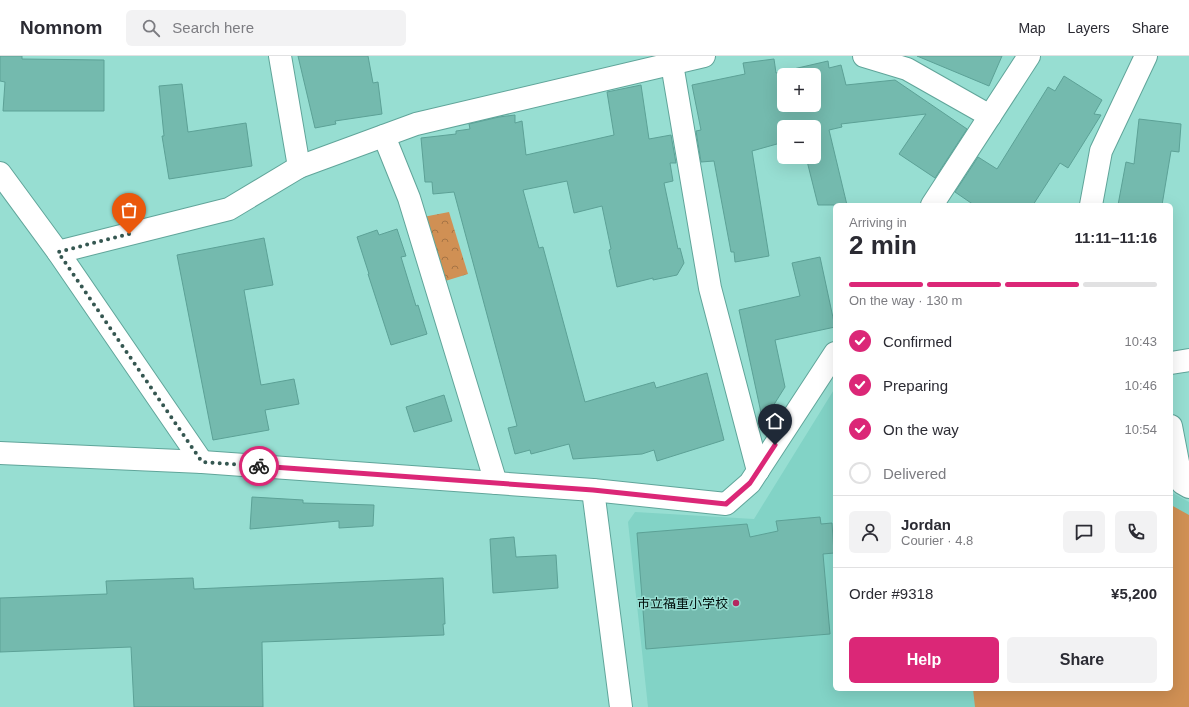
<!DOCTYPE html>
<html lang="en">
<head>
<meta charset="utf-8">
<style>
  body { margin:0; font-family:Arial,"Noto Sans JP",sans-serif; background:#f2f2f3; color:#2b2b33; height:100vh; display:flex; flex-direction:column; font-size:15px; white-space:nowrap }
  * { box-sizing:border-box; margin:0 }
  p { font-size:13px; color:#7c7c81 }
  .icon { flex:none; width:22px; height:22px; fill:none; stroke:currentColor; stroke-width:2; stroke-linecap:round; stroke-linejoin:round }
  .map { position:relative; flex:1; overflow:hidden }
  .drawer { position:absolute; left:833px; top:147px; width:340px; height:488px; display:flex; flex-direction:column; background:#fff; border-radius:6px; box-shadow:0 4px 16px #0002 }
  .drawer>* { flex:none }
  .buttons { position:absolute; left:777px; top:12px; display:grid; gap:8px }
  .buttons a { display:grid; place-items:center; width:44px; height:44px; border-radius:6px; background:#fff; box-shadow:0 4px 16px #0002; font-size:20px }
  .pin { position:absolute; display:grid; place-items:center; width:34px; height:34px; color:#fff; margin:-41px -17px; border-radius:50% 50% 50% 0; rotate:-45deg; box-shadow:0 0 4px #0007 }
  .pin .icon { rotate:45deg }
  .courier { position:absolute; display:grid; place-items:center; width:40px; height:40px; margin:-20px; border:3px solid #db2777; border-radius:50%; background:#fff; color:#222; box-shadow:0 1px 5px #0007 }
  .headline em { font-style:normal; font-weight:800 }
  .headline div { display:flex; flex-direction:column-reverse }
  .headline { display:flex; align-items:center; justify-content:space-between; height:68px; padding:0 16px }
  h1 { font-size:26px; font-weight:800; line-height:30px }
  .bar { display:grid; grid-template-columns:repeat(4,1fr); gap:6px 4px; align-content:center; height:48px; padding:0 16px }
  .bar i { height:5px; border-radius:3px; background:#e1e1e2 }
  .bar .on { background:#db2777 }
  .bar p { grid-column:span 4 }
  .line { display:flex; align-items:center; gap:10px; padding:0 16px; border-top:1px solid #e1e1e2 }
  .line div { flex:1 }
  .round { display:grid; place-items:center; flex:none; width:42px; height:42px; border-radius:6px; background:#f2f2f3 }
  ol { padding:0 16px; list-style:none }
  li { display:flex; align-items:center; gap:12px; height:44px }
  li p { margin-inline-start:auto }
  li .icon { padding:4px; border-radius:50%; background:#db2777; color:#fff; stroke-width:4 }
  li:last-child { color:#7c7c81 }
  li i { width:22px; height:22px; border:2px solid #e1e1e2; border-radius:50% }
  .primary-button { display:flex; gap:8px; margin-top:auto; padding:8px 16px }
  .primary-button a { flex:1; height:46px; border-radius:6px; background:#db2777; color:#fff; font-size:16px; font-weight:800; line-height:46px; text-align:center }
  .primary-button a+a { background:#f2f2f3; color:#2b2b33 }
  header { display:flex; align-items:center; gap:24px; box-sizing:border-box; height:56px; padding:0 20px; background:#fff; border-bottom:1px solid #e1e1e2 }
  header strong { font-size:19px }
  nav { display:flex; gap:22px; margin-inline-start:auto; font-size:14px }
  .search { width:280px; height:36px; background:#f2f2f3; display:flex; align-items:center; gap:10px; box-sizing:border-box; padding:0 14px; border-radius:6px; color:#7c7c81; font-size:15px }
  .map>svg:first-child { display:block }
  .built { fill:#82d3c6 }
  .park { fill:url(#park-crowns) }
  .pitch { fill:#d09054 }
  .building { fill:#74baae; stroke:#5ca196; fill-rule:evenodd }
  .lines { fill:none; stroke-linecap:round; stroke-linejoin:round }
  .minor-casing { stroke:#60a59a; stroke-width:24 }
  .tertiary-casing { stroke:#60a59a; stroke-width:24 }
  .minor { stroke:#fff; stroke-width:22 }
  .tertiary { stroke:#fff; stroke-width:22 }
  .done { stroke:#355751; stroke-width:4; stroke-dasharray:0 7.2 }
  .route { stroke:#db2777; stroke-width:5 }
  .poi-dot { fill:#b4275f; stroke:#97ded2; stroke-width:1.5 }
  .labels { text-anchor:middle; stroke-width:3; stroke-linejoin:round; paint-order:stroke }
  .poi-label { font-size:13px; fill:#000f0c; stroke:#97ded2; text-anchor:end }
</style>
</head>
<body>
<header>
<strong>Nomnom</strong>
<div class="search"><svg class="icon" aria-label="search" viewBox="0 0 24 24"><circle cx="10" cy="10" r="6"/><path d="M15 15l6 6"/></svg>Search here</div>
<nav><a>Map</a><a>Layers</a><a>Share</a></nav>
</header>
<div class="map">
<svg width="1189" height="651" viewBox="0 0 1189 651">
  <defs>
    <pattern id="park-crowns" width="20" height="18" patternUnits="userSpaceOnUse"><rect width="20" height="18" fill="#d09054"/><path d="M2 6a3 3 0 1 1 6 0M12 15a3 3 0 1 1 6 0" fill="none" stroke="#a67444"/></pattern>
  </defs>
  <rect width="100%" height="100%" fill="#97ded2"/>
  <path class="built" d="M835 332V633H1171V436L1189 446V651H648L628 466 635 456 754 463Z"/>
  <path class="park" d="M449 156 468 218 442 226 423 161Z"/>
  <path class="pitch" d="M1171 449 1189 459V651H975L973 633H1171Z"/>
  <g class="building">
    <path d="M0 0H22V3L104 4V55H3L5 26 0 25Z"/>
    <path d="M298 0H368L373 27 378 26 382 58 335 65 336 68 315 72Z"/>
    <path d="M917 0H1002L989 30Z"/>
    <path d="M774 3 776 17 828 5 829 12 841 9 846 29 895 24 967 73 935 122 899 98 926 58 841 68 842 71 829 74 847 149H818L806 101H814V71H784V86L752 95 769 200 735 206 734 196H731L714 105 701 106 696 75 701 74 692 29 745 18 743 7ZM784 19H814V49H784Z"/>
    <path d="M1064 20 1102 44 1094 58 1101 59 1068 112 1060 107 1033 149H974L955 136 978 101 997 113 1048 31 1055 35Z"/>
    <path d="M182 28 188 76 246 67 252 110 169 123 162 80H164L159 30Z"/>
    <path d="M641 29 649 83 671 79 676 107H670L673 125 664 127 678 193 680 192 684 207 677 219 653 224V222L617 231 609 194 611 193 602 150 574 157 567 125 523 134 539 192 543 191 585 346 654 326 656 332 707 317 724 384 657 405 654 394 642 398 573 403 569 388 531 398 530 394 515 398 508 372 517 370 454 136 433 138 432 126H425L421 82 456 78V75L470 73 469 68 499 61 515 59V67L522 65 526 99 614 79 607 36Z"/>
    <path d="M1139 63 1181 68 1179 96 1171 95 1162 149H1118L1126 106 1134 108Z"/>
    <path d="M397 173 406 200 401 201 416 250 418 249 427 278 391 289 368 218H369L357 181 377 174 379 179Z"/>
    <path d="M264 182 273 229 244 234 261 329 294 323 299 348 265 354 269 374 213 384 177 199Z"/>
    <path d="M820 201 835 271 775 284 785 331 763 366 739 254 800 240 792 207Z"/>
    <path d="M444 339 452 365 414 376 406 351Z"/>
    <path d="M252 441 303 444V447L374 449 373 470 339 472V465L250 473Z"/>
    <path d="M820 461 821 468 832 467 834 497 823 498 830 578 646 593 637 477 747 468 750 481 778 475 776 465Z"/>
    <path d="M514 481 516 501 556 499 558 532 493 537 490 483Z"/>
    <path d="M193 522 194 533 443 522 445 568H443L444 579 262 586 263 651H134L131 591 0 596V542L107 538 106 525Z"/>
  </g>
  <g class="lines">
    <g class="minor-casing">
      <g id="minor">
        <path d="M280 0 299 111"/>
        <path d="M864 0 907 13 990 60"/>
        <path d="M672 8 710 232 758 415"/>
        <path d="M384 80 409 142 496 427"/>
        <path d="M0 117 58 196"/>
        <path d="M932 149 1029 0"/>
        <path d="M1091 149 1101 95 1146 0"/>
        <path d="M1171 307 1189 304"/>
        <path d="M1171 370 1182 427 1189 431"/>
        <path d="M0 397 202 406 593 434 726 448 750 427 835 297"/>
        <path d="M202 406 58 196 229 153 299 111 416 68 704 0"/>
      </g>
    </g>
    <g class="tertiary-casing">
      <path id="tertiary" d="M593 434 621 651"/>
    </g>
    <use href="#minor" class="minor"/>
    <use href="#tertiary" class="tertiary"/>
  </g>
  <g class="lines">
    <path class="done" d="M129 178 58 196 202 406 259 410"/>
    <path class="route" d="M259 410 593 434 726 448 750 427 775 389"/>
  </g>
  <circle class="poi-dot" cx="736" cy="547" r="4"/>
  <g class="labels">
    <g class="poi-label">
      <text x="728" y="552">市立福重小学校</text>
    </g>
  </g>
</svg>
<div class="buttons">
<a>+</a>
<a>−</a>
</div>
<div class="pin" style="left:129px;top:178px;background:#ea580c"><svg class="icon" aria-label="bag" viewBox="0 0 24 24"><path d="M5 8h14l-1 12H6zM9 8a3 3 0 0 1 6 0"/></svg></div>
<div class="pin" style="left:775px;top:389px;background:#1f2937"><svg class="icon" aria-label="home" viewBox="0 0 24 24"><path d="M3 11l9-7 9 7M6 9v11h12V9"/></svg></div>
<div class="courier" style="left:259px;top:410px"><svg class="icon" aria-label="bike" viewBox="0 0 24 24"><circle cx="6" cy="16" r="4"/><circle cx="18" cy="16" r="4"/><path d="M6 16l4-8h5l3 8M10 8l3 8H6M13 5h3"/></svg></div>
<section class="drawer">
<div class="headline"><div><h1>2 min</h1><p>Arriving in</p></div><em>11:11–11:16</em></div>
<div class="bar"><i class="on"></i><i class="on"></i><i class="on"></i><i></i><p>On the way · 130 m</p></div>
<ol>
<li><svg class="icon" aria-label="check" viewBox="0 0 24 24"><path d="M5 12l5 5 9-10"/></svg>Confirmed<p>10:43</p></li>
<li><svg class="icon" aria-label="check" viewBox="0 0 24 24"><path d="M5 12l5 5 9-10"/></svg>Preparing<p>10:46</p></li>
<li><svg class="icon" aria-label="check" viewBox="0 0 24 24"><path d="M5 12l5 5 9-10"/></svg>On the way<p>10:54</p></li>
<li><i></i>Delivered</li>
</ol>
<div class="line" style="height:72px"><a class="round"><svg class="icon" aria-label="person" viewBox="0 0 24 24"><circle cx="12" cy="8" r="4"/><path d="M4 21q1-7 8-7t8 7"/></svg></a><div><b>Jordan</b><p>Courier · 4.8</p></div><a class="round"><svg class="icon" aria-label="chat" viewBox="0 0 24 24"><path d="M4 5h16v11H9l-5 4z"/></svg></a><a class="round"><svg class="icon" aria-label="phone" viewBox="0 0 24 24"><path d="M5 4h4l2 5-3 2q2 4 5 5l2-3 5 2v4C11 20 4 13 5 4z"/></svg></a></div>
<div class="line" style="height:52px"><div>Order #9318</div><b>¥5,200</b></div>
<div class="primary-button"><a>Help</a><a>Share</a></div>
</section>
</div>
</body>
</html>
